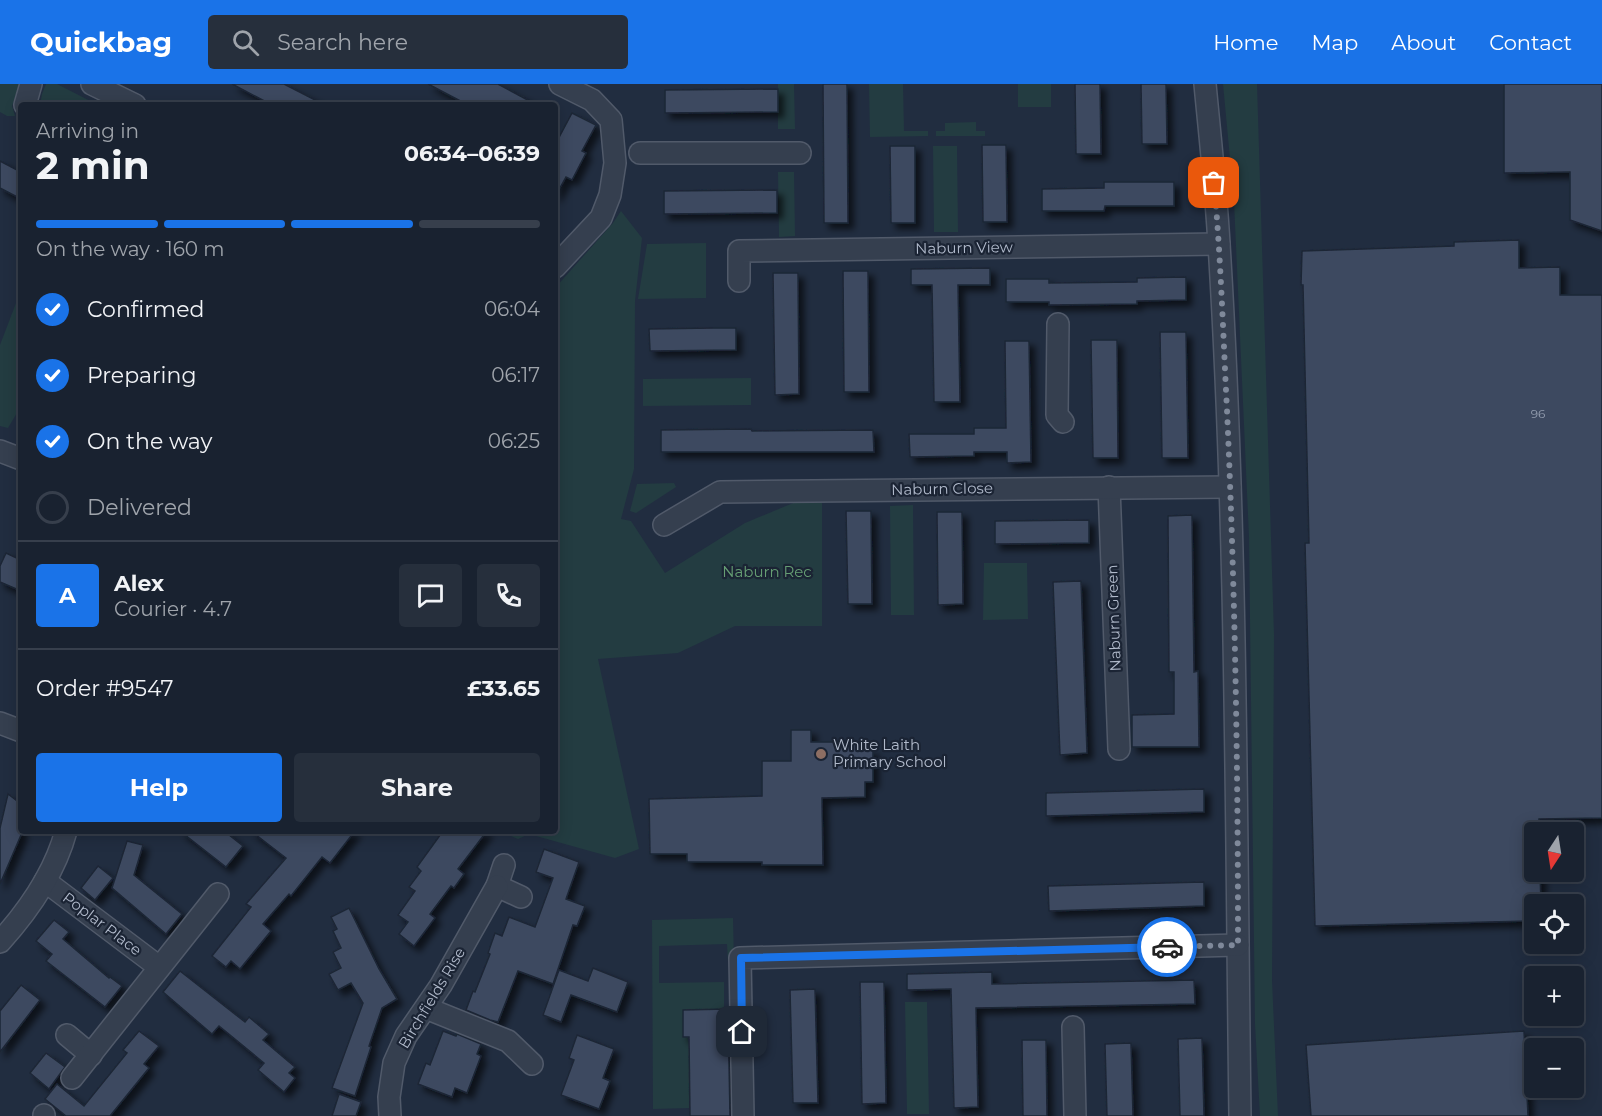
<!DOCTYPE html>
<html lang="en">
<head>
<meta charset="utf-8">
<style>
  body { margin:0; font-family:Montserrat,sans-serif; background:#262f3c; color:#f1f3f6; height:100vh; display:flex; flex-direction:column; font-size:22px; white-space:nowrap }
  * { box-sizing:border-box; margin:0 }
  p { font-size:20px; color:#9fa4ab }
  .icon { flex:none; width:33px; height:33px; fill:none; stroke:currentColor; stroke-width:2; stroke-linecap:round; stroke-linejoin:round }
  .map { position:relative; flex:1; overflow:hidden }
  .drawer { position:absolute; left:18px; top:18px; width:540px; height:732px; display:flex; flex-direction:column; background:#192230; border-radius:6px; box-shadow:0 3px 15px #0003,0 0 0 2px #373f4c }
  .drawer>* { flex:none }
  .needle { width:39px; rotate:192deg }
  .buttons { position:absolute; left:1524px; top:738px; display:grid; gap:12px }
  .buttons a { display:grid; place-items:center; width:60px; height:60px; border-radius:6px; background:#192230; box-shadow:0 3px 15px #0003,0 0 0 2px #373f4c; font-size:30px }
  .pin { position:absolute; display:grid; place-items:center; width:51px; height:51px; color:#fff; margin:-26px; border-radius:12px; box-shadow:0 3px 9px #0006 }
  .courier { position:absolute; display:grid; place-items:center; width:60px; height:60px; margin:-30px; border:4px solid #1a73e8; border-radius:50%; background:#fff; color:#222; box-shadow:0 2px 8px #0007 }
  .overview em { font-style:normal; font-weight:700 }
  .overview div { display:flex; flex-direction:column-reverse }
  .overview { display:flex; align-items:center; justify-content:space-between; height:102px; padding:0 18px }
  h1 { font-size:39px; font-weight:700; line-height:45px }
  .bar { display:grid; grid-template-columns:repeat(4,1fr); gap:9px 6px; align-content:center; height:72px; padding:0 18px }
  .bar i { height:8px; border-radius:4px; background:#373f4c }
  .bar .current { background:#1a73e8 }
  .bar p { grid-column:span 4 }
  .line { display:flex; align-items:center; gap:15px; padding:0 18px; border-top:2px solid #373f4c }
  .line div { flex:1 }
  .round { display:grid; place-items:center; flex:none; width:63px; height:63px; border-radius:6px; background:#262f3c }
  ol { padding:0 18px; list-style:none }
  li { display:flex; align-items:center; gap:18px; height:66px }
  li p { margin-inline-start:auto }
  li .icon { padding:6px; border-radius:50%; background:#1a73e8; color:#fff; stroke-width:4 }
  li:last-child { color:#9fa4ab }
  li i { width:33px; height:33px; border:3px solid #373f4c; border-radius:50% }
  .button { display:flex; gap:12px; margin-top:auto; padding:12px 18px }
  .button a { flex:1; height:69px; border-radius:6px; background:#1a73e8; color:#fff; font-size:24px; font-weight:700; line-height:69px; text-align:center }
  .button a+a { background:#262f3c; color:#f1f3f6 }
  header { display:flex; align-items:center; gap:36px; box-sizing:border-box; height:84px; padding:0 30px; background:#1a73e8; color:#fff }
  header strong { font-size:28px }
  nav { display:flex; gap:33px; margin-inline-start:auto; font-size:21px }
  .search { width:420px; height:54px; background:#262f3c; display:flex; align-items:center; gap:15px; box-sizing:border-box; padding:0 21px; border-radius:6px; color:#9fa4ab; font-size:22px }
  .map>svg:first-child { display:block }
  .green { fill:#233c41 }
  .building { fill:#3d4a60; stroke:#1d2636; stroke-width:1.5; filter:url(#shadow) }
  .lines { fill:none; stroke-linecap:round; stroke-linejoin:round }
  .street-casing { stroke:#515a6a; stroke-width:24 }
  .street { stroke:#353f4f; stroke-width:21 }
  .done { stroke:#7f899a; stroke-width:6; stroke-dasharray:0 10.8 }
  .route { stroke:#1a73e8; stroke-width:8 }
  .education-dot { fill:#8d6e63; stroke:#1b2434; stroke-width:2 }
  .labels { text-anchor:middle; stroke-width:4.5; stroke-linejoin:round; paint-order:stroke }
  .number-label { font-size:12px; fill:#949eb0 }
  .street-label { font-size:15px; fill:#b1bacb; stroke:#1b2434 }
  .park-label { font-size:15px; fill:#669e74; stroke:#1b2434 }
  .poi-label { font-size:15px; fill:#b1bacb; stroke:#1b2434; text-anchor:start }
</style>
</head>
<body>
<header>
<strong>Quickbag</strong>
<div class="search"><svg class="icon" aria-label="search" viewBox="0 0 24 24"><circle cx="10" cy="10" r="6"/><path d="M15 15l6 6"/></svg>Search here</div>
<nav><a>Home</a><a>Map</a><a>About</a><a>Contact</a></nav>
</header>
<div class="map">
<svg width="1602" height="1032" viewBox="0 0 1602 1032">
  <defs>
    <filter id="shadow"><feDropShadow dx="5.5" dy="5.5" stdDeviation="3" flood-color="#0009"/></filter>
  </defs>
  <rect width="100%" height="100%" fill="#212d40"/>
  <g class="green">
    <path d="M0 0H20L12 22 15 32H7L0 28Z"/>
    <path d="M46 0H57L98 21H40L42 10Z"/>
    <path d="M778 0H794L795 45H778Z"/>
    <path d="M869 0H903L904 47H928V52L870 53Z"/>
    <rect x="1018" y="0" width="33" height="23"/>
    <path d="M1223 0H1257L1274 551 1272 897 1278 1032H1260L1255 940 1249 453 1234 117Z"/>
    <path d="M976 38V47H985V52H936V47H945V39Z"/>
    <path d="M933 62H957L958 148H934Z"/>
    <path d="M778 88H794L795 152 779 153Z"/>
    <path d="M621 127 642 154 635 217 634 385 621 435 631 437 665 489 745 439 822 407V542H735L678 569 598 575 639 765 615 774 529 750 518 755 511 752 505 747H555V204L613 139Z"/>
    <path d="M706 159V214L638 215 647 160Z"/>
    <path d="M21 206V322L8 344 0 342V261Z"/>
    <path d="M751 294V321L643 322V295Z"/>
    <path d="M674 399 676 403 636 429 630 427 637 400Z"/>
    <path d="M913 421 914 531H891L890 422Z"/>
    <path d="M984 479H1027L1028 535 983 536Z"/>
    <path d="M733 834 734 878H728L727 860 659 862V899L724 898V925L683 927V952L689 953 690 1024 653 1025 652 836Z"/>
    <path d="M905 918H927L929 1030H907Z"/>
  </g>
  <g class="building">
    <path d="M232 0H284L325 21H272Z"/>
    <path d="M428 0H498L537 21H468Z"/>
    <path d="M823 0H847L848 139H824Z"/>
    <path d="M1075 0H1100L1101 70H1076Z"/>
    <path d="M1141 0H1166L1167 60H1142Z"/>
    <path d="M1504 0H1602V147L1570 136V88L1504 89Z"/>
    <path d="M778 5V28L665 29V6Z"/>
    <path d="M572 29 596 41 582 67 586 69 572 96 566 93 555 113V61Z"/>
    <path d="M982 61H1006L1007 138H983Z"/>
    <path d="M890 62H915V139H891Z"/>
    <path d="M0 77 21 88V115L0 104Z"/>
    <path d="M1104 98H1174V122H1105L1104 127H1042V105L1104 104Z"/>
    <path d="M777 106V129L664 130V107Z"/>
    <path d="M1519 156V184L1560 183V211H1602V734L1539 735V748H1534V788H1540L1541 820H1534V837L1315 842 1305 459H1309L1303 201H1301L1302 167 1454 162V158Z"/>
    <path d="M990 184V201H958L960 318H934L932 201H911V185Z"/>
    <path d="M843 187H868L869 308H844Z"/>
    <path d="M773 189H798L799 310 775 311Z"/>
    <path d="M1186 193V216L1137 217V220L1049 221V218H1006V195H1049V199L1137 198V194Z"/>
    <path d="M714 244H736V266L650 267 649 245Z"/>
    <path d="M1160 248H1186L1188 374H1162Z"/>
    <path d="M1091 256H1117L1118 374H1093Z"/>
    <path d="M1005 257H1029L1031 378 1007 379V368H974V372L910 373 909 350H974V344H1006Z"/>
    <path d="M751 345 752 347 873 346 874 368H661V346Z"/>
    <path d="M846 427H871L872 520H848Z"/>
    <path d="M937 428H962L963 520 938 521Z"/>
    <path d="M1192 431 1194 588 1198 587 1199 663H1132V631L1174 630V588H1169L1168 432Z"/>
    <path d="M1089 436V459L995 460V437Z"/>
    <path d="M6 469 21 476V507L0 498V482Z"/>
    <path d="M1081 497 1087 669 1060 671 1053 498Z"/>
    <path d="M791 646H811V658H858V666H873V698H865V713L822 714 823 781H762V778H687V770H650L649 715 762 712V677H791Z"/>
    <path d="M1204 705V728L1046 732V709Z"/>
    <path d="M8 710 21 720V751L0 800V744Z"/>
    <path d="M180 747H224L243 762 226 783Z"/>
    <path d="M251 747H355L330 779 322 773 291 812 289 810 263 840 271 847 240 885 231 877 226 883 212 872 251 823 246 820 286 774Z"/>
    <path d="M443 747H487L458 785 464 790 454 804 451 802 430 830 435 834 414 862 399 850 408 838 398 831 415 807 409 803 421 787 417 783Z"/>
    <path d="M127 757 143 761 134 791 182 830 166 850 112 804Z"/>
    <path d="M544 765 579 778 566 815 585 822 577 842 573 841 553 900 518 887 498 938 490 936 466 926 473 907 475 908 490 870 488 869 495 849 502 852 509 833 535 843 553 794 536 788Z"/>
    <path d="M98 782 113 794 95 816 81 804Z"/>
    <path d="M1204 798V822L1049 827 1048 802Z"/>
    <path d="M349 824 379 885 397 915 382 924 369 962 371 963 355 1012 332 1004 363 919 351 899 338 906 329 890 341 884 333 868 341 864 333 847 337 845 331 833Z"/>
    <path d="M54 836 69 848 63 855 109 894 110 893 122 902 105 923 46 877 52 870 36 857Z"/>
    <path d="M593 884 628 898 617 928 571 911 561 938 543 931 559 886 588 897Z"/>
    <path d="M180 887 245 938 249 933 269 950 263 956 295 983 289 989 295 994 284 1008 258 986 264 979 219 942 212 950 163 908Z"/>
    <path d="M992 888V900L1194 896 1195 920 976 924 978 1023 954 1024 951 905 907 906V890Z"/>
    <path d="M860 898H884L886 1019 862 1020Z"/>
    <path d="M21 901 40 916 0 968V927Z"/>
    <path d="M815 905 818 1019H793L790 906Z"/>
    <path d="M728 925 730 1032H690L689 953H683V926Z"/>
    <path d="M139 947 159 962 144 980 149 984 110 1032H66L45 1015 57 1000 84 1022 127 969 123 966Z"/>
    <path d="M443 947 456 952 457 950 481 960 477 970 481 972 467 1009 455 1004 452 1013 418 1000 426 979 430 981Z"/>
    <path d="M1524 947 1528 1032H1311L1306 961Z"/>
    <path d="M577 951 614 965 603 994 610 997 599 1025 561 1011 574 976 569 974Z"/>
    <path d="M1202 954 1204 1032H1180L1178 955Z"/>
    <path d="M1022 956H1046L1047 1032H1023Z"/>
    <path d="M1131 959 1133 1032H1107L1105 960Z"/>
    <path d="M46 969 65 983 49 1005 30 989Z"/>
    <path d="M339 1010 361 1018 356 1032H332Z"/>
  </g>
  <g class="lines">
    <g class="street-casing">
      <g id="street">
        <path d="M92 0 135 21"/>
        <path d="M1205 0C1210 53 1216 107 1219 160 1237 450 1236 741 1240 1032"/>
        <path d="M25 21 31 0"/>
        <path d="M640 69H800"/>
        <path d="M555 183 601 134 610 111 615 79 611 36 592 16 560 0"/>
        <path d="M739 197V167L1219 160"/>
        <path d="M1058 240 1057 331 1063 338"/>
        <path d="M0 367 21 375"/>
        <path d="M1109 403 1119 665"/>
        <path d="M664 441 720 408 1230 403"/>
        <path d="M0 639 21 647"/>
        <path d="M504 781 497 802 521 813"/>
        <path d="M45 797 159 883"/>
        <path d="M0 858C28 827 55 788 66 747"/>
        <path d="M426 924 508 957 532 980"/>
        <path d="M1073 943 1075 1032"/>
        <path d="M67 951 91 971"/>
        <path d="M72 994 218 810"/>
        <path d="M44 1032V1031"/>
        <path d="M390 1032 389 1013 394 979 406 952 441 901 497 802"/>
        <path d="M743 1032 740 874 1238 861"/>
      </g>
    </g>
    <use href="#street" class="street"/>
  </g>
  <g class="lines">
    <path class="done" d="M1167 863 1238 861C1238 683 1235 504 1227 326 1223 250 1221 175 1214 99"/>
    <path class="route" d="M742 948 741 874 1167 863"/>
  </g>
  <circle class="education-dot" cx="821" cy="670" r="6"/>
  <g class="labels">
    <g class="number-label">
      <text x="1538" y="334">96</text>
    </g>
    <g class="street-label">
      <text transform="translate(964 164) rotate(-1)" y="5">Naburn View</text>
      <text transform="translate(942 405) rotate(-1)" y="5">Naburn Close</text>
      <text transform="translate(1114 534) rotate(-92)" y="5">Naburn Green</text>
      <text transform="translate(102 840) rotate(37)" y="5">Poplar Place</text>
      <text transform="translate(432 914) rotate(-59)" y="5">Birchfields Rise</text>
    </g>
    <g class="park-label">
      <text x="767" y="493">Naburn Rec</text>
    </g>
    <g class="poi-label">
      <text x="833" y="666">White Laith<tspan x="833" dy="17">Primary School</tspan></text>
    </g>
  </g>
</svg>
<div class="buttons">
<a><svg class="needle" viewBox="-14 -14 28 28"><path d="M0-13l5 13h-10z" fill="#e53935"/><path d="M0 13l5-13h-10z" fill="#9fa4ab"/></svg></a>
<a><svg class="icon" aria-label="locate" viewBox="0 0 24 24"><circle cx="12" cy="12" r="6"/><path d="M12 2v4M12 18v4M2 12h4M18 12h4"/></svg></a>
<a>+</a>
<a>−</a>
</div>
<div class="pin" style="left:1214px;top:99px;background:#ea580c"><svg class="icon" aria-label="bag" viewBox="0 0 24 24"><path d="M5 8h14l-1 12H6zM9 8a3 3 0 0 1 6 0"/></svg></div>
<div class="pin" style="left:742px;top:948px;background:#1f2937"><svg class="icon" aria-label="home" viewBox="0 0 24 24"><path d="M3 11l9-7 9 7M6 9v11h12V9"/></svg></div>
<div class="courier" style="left:1167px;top:863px"><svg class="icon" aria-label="car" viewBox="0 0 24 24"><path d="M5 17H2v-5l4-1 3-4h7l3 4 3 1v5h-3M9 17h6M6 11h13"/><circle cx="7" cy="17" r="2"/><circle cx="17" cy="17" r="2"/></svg></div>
<section class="drawer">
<div class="overview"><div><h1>2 min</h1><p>Arriving in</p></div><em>06:34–06:39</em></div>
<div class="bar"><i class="current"></i><i class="current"></i><i class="current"></i><i></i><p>On the way · 160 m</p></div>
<ol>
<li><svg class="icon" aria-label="check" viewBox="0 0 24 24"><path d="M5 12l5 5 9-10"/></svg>Confirmed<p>06:04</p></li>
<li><svg class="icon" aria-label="check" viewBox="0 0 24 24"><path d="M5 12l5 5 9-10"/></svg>Preparing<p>06:17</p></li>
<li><svg class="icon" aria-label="check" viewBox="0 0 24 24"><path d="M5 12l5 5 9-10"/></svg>On the way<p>06:25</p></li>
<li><i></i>Delivered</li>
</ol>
<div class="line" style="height:108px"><b class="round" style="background:#1a73e8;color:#fff">A</b><div><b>Alex</b><p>Courier · 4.7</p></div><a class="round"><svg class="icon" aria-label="chat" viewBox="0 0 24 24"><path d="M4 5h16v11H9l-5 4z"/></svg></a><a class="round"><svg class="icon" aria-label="phone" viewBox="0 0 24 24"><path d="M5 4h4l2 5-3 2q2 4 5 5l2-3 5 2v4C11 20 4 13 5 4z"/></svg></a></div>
<div class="line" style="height:78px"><div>Order #9547</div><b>£33.65</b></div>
<div class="button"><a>Help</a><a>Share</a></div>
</section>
</div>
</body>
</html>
